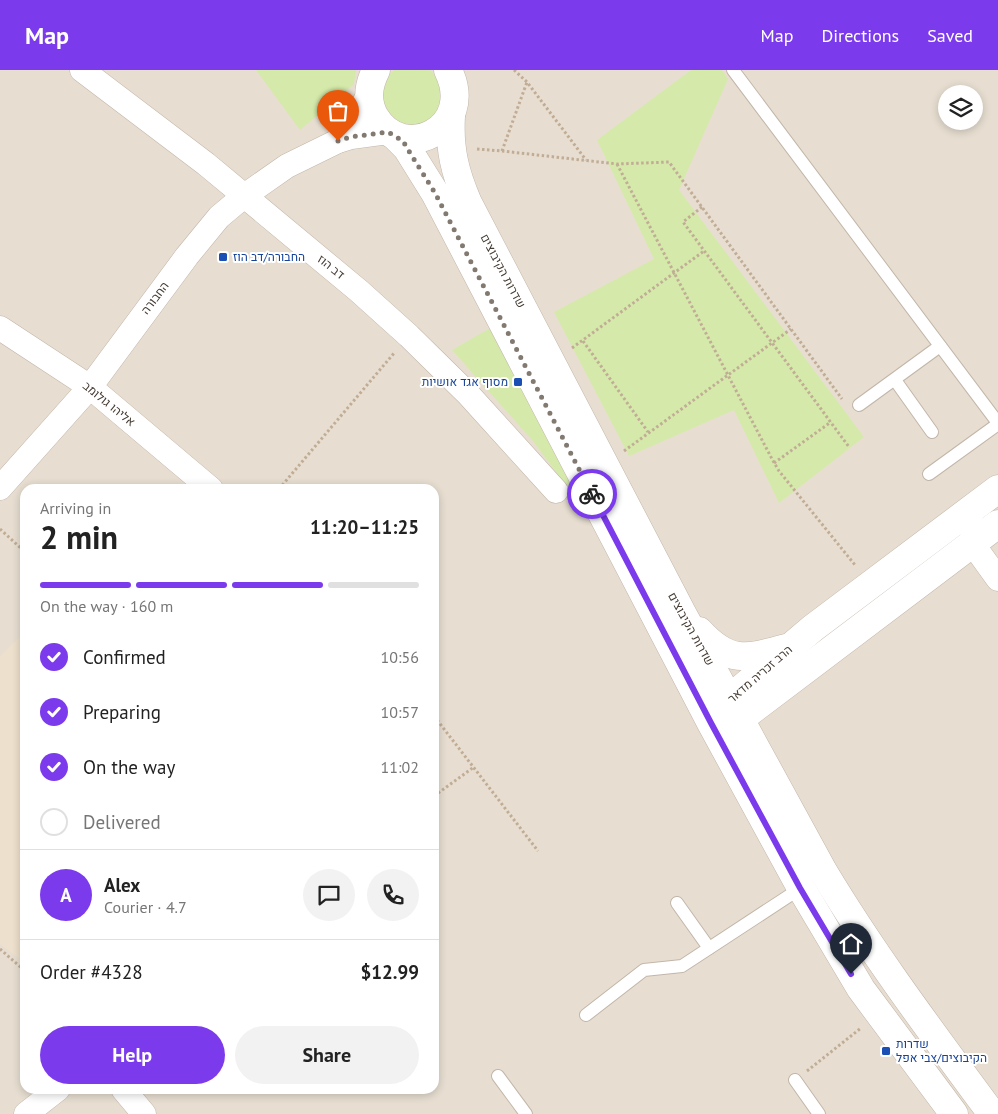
<!DOCTYPE html>
<html lang="en">
<head>
<meta charset="utf-8">
<style>
  body { margin:0; font-family:"PT Sans",Heebo,sans-serif; background:#f2f2f2; color:#222; height:100vh; display:flex; flex-direction:column; font-size:19px; white-space:nowrap }
  * { box-sizing:border-box; margin:0 }
  p { font-size:16px; color:#767676 }
  .icon { flex:none; width:28px; height:28px; fill:none; stroke:currentColor; stroke-width:2; stroke-linecap:round; stroke-linejoin:round }
  .map { position:relative; flex:1; overflow:hidden }
  .details { position:absolute; left:20px; top:414px; width:419px; height:610px; display:flex; flex-direction:column; background:#fff; border-radius:15px; box-shadow:0 2px 8px #0003 }
  .details>* { flex:none }
  .buttons { position:absolute; left:938px; top:15px; display:grid; gap:10px }
  .buttons a { display:grid; place-items:center; width:45px; height:45px; border-radius:50%; background:#fff; box-shadow:0 2px 8px #0003; font-size:25px }
  .pin { position:absolute; display:grid; place-items:center; width:42px; height:42px; color:#fff; margin:-51px -21px; border-radius:50% 50% 50% 0; rotate:-45deg; box-shadow:0 0 5px #0007 }
  .pin .icon { rotate:45deg }
  .courier { position:absolute; display:grid; place-items:center; width:50px; height:50px; margin:-25px; border:4px solid #7c3aed; border-radius:50%; background:#fff; color:#222; box-shadow:0 1px 6px #0007 }
  .overview em { font-style:normal; font-weight:700 }
  .overview div { display:flex; flex-direction:column-reverse }
  .overview { display:flex; align-items:center; justify-content:space-between; height:85px; padding:0 20px }
  h1 { font-size:32px; font-weight:700; line-height:38px }
  .bar { display:grid; grid-template-columns:repeat(4,1fr); gap:8px 5px; align-content:center; height:60px; padding:0 20px }
  .bar i { height:6px; border-radius:4px; background:#e0e0e0 }
  .bar .current { background:#7c3aed }
  .bar p { grid-column:span 4 }
  .line { display:flex; align-items:center; gap:12px; padding:0 20px; border-top:1px solid #e0e0e0 }
  .line div { flex:1 }
  .round { display:grid; place-items:center; flex:none; width:52px; height:52px; border-radius:26px; background:#f2f2f2 }
  ol { padding:0 20px; list-style:none }
  li { display:flex; align-items:center; gap:15px; height:55px }
  li p { margin-inline-start:auto }
  li .icon { padding:5px; border-radius:50%; background:#7c3aed; color:#fff; stroke-width:4 }
  li:last-child { color:#767676 }
  li i { width:28px; height:28px; border:2px solid #e0e0e0; border-radius:50% }
  .cta { display:flex; gap:10px; margin-top:auto; padding:10px 20px }
  .cta a { flex:1; height:58px; border-radius:30px; background:#7c3aed; color:#fff; font-size:20px; font-weight:700; line-height:58px; text-align:center }
  .cta a+a { background:#f2f2f2; color:#222 }
  header { display:flex; align-items:center; gap:30px; box-sizing:border-box; height:70px; padding:0 25px; background:#7c3aed; color:#fff }
  header strong { font-size:24px }
  nav { display:flex; gap:28px; margin-inline-start:auto; font-size:18px }
  .map>svg:first-child { display:block }
  .residential { fill:#e7ded1; fill-rule:evenodd }
  .education { fill:#ede0cc }
  .green { fill:#d5eaaa }
  .lines { fill:none; stroke-linecap:round; stroke-linejoin:round }
  .service-casing { stroke:#c2b6a9; stroke-width:14 }
  .minor-casing { stroke:#c2b6a9; stroke-width:25 }
  .tertiary-casing { stroke:#c2b6a9; stroke-width:29 }
  .path { stroke:#c1ad96; stroke-width:3; stroke-dasharray:2.5 2.5; stroke-linecap:butt }
  .service { stroke:#fff; stroke-width:12 }
  .minor { stroke:#fff; stroke-width:24 }
  .tertiary { stroke:#fff; stroke-width:28 }
  .done { stroke:#827a71; stroke-width:5; stroke-dasharray:0 9 }
  .route { stroke:#7c3aed; stroke-width:6 }
  .transit-dot { fill:#1a4fb4; stroke:#fff; stroke-width:2 }
  .labels { text-anchor:middle; stroke-width:4; stroke-linejoin:round; paint-order:stroke }
  .transit-label { font-size:12px; fill:#164399; stroke:#fff; text-anchor:start }
  .street-label { font-size:12px; fill:#453c33; stroke:#fff }
</style>
</head>
<body>
<header>
<strong>Map</strong>
<nav><a>Map</a><a>Directions</a><a>Saved</a></nav>
</header>
<div class="map">
<svg width="998" height="1044" viewBox="0 0 998 1044">
  <rect width="100%" height="100%" fill="#f3ece4"/>
  <path class="residential" d="M0 0H998V1044H0ZM946 24H974V51H946ZM25 419H434V1019H25Z"/>
  <path class="education" d="M25 562V893L0 874V586Z"/>
  <g class="green">
    <path d="M256 0H356L354 14 300 60Z"/>
    <path d="M394 0H430C439 8 441 15 441 27 441 36 439 43 432 48 399 73 362 27 394 0Z"/>
    <path d="M691 0H722L728 9 679 120 864 367 779 433 734 340 629 386 554 242 654 189 597 70Z"/>
    <path d="M492 257 593 452 533 371 452 280Z"/>
  </g>
  <g class="lines">
    <g class="service-casing">
      <g id="service">
        <path d="M733 0 998 353"/>
        <path d="M895 310 932 362"/>
        <path d="M859 335 940 276"/>
        <path d="M929 404 998 354"/>
        <path d="M677 833 709 878"/>
        <path d="M586 945 644 900 682 896 804 816"/>
        <path d="M498 1006 526 1044"/>
        <path d="M795 1010 819 1044"/>
      </g>
    </g>
    <g class="minor-casing">
      <g id="minor">
        <path d="M82 0 206 94 359 221 409 266 468 324 556 421"/>
        <path d="M338 71 368 27"/>
        <path d="M0 258 90 317 211 419"/>
        <path d="M0 418 90 317 187 186 219 147 244 126 287 96 338 71 351 67 388 62"/>
        <path d="M973 456 972 473 998 509"/>
        <path d="M123 1019 144 1044"/>
        <path d="M26 1044 58 1019"/>
      </g>
    </g>
    <g class="tertiary-casing">
      <g id="tertiary">
        <path d="M376 0C368 16 366 31 375 47 403 94 477 59 448 0"/>
        <path d="M451 46C449 79 455 103 468 133L682 543 823 801C874 886 933 964 992 1044"/>
        <path d="M395 66 407 78 435 123 711 653 801 818 861 919 954 1044"/>
        <path d="M699 561C729 594 746 589 786 578"/>
        <path d="M719 643 729 629 813 558 998 419"/>
        <path d="M722 652 740 649 998 454"/>
      </g>
    </g>
    <g class="path">
      <path d="M514 0 527 12 586 90"/>
      <path d="M477 79 502 81 617 94 669 92 842 329"/>
      <path d="M502 81 527 12"/>
      <path d="M617 94 772 389 779 401 855 495"/>
      <path d="M702 137 683 152 849 377"/>
      <path d="M583 271 648 362"/>
      <path d="M572 278 704 181"/>
      <path d="M624 381 791 259"/>
      <path d="M774 393 831 352"/>
      <path d="M279 419 395 282"/>
      <path d="M0 459 25 482"/>
      <path d="M434 646 538 781"/>
      <path d="M434 726 474 697"/>
      <path d="M0 879 25 901"/>
      <path d="M807 1001 861 958"/>
    </g>
    <use href="#service" class="service"/>
    <use href="#minor" class="minor"/>
    <use href="#tertiary" class="tertiary"/>
  </g>
  <g class="lines">
    <path class="done" d="M338 71 350 67 388 62 403 71 407 78 435 123 592 424"/>
    <path class="route" d="M592 424 711 653 800 818 851 904"/>
  </g>
  <g class="transit-dot">
    <rect x="218" y="182" width="10" height="10" rx="2.5"/>
    <rect x="513" y="307" width="10" height="10" rx="2.5"/>
    <rect x="881" y="976" width="10" height="10" rx="2.5"/>
  </g>
  <g class="labels">
    <g class="transit-label">
      <text x="233" y="191">החבורה/דב הוז</text>
      <text x="508" y="316" text-anchor="end">מסוף אגד אושיות</text>
      <text x="896" y="978">שדרות<tspan x="896" dy="14">הקיבוצים/צבי אפל</tspan></text>
    </g>
    <g class="street-label">
      <text transform="translate(331 197) rotate(39)" y="4">דב הוז</text>
      <text transform="translate(503 201) rotate(62)" y="4">שדרות הקיבוצים</text>
      <text transform="translate(155 228) rotate(-53)" y="4">החבורה</text>
      <text transform="translate(109 334) rotate(39)" y="4">אליהו גולומב</text>
      <text transform="translate(691 559) rotate(61)" y="4">שדרות הקיבוצים</text>
      <text transform="translate(760 604) rotate(-41)" y="4">הרב זכריה מדאר</text>
    </g>
  </g>
</svg>
<div class="buttons">
<a><svg class="icon" aria-label="layers" viewBox="0 0 24 24"><path d="M12 4l9 5-9 5-9-5zM3 14l9 5 9-5"/></svg></a>
</div>
<div class="pin" style="left:338px;top:71px;background:#ea580c"><svg class="icon" aria-label="bag" viewBox="0 0 24 24"><path d="M5 8h14l-1 12H6zM9 8a3 3 0 0 1 6 0"/></svg></div>
<div class="pin" style="left:851px;top:904px;background:#1f2937"><svg class="icon" aria-label="home" viewBox="0 0 24 24"><path d="M3 11l9-7 9 7M6 9v11h12V9"/></svg></div>
<div class="courier" style="left:592px;top:424px"><svg class="icon" aria-label="bike" viewBox="0 0 24 24"><circle cx="6" cy="16" r="4"/><circle cx="18" cy="16" r="4"/><path d="M6 16l4-8h5l3 8M10 8l3 8H6M13 5h3"/></svg></div>
<section class="details">
<div class="overview"><div><h1>2 min</h1><p>Arriving in</p></div><em>11:20–11:25</em></div>
<div class="bar"><i class="current"></i><i class="current"></i><i class="current"></i><i></i><p>On the way · 160 m</p></div>
<ol>
<li><svg class="icon" aria-label="check" viewBox="0 0 24 24"><path d="M5 12l5 5 9-10"/></svg>Confirmed<p>10:56</p></li>
<li><svg class="icon" aria-label="check" viewBox="0 0 24 24"><path d="M5 12l5 5 9-10"/></svg>Preparing<p>10:57</p></li>
<li><svg class="icon" aria-label="check" viewBox="0 0 24 24"><path d="M5 12l5 5 9-10"/></svg>On the way<p>11:02</p></li>
<li><i></i>Delivered</li>
</ol>
<div class="line" style="height:90px"><b class="round" style="background:#7c3aed;color:#fff">A</b><div><b>Alex</b><p>Courier · 4.7</p></div><a class="round"><svg class="icon" aria-label="chat" viewBox="0 0 24 24"><path d="M4 5h16v11H9l-5 4z"/></svg></a><a class="round"><svg class="icon" aria-label="phone" viewBox="0 0 24 24"><path d="M5 4h4l2 5-3 2q2 4 5 5l2-3 5 2v4C11 20 4 13 5 4z"/></svg></a></div>
<div class="line" style="height:65px"><div>Order #4328</div><b>$12.99</b></div>
<div class="cta"><a>Help</a><a>Share</a></div>
</section>
</div>
</body>
</html>
